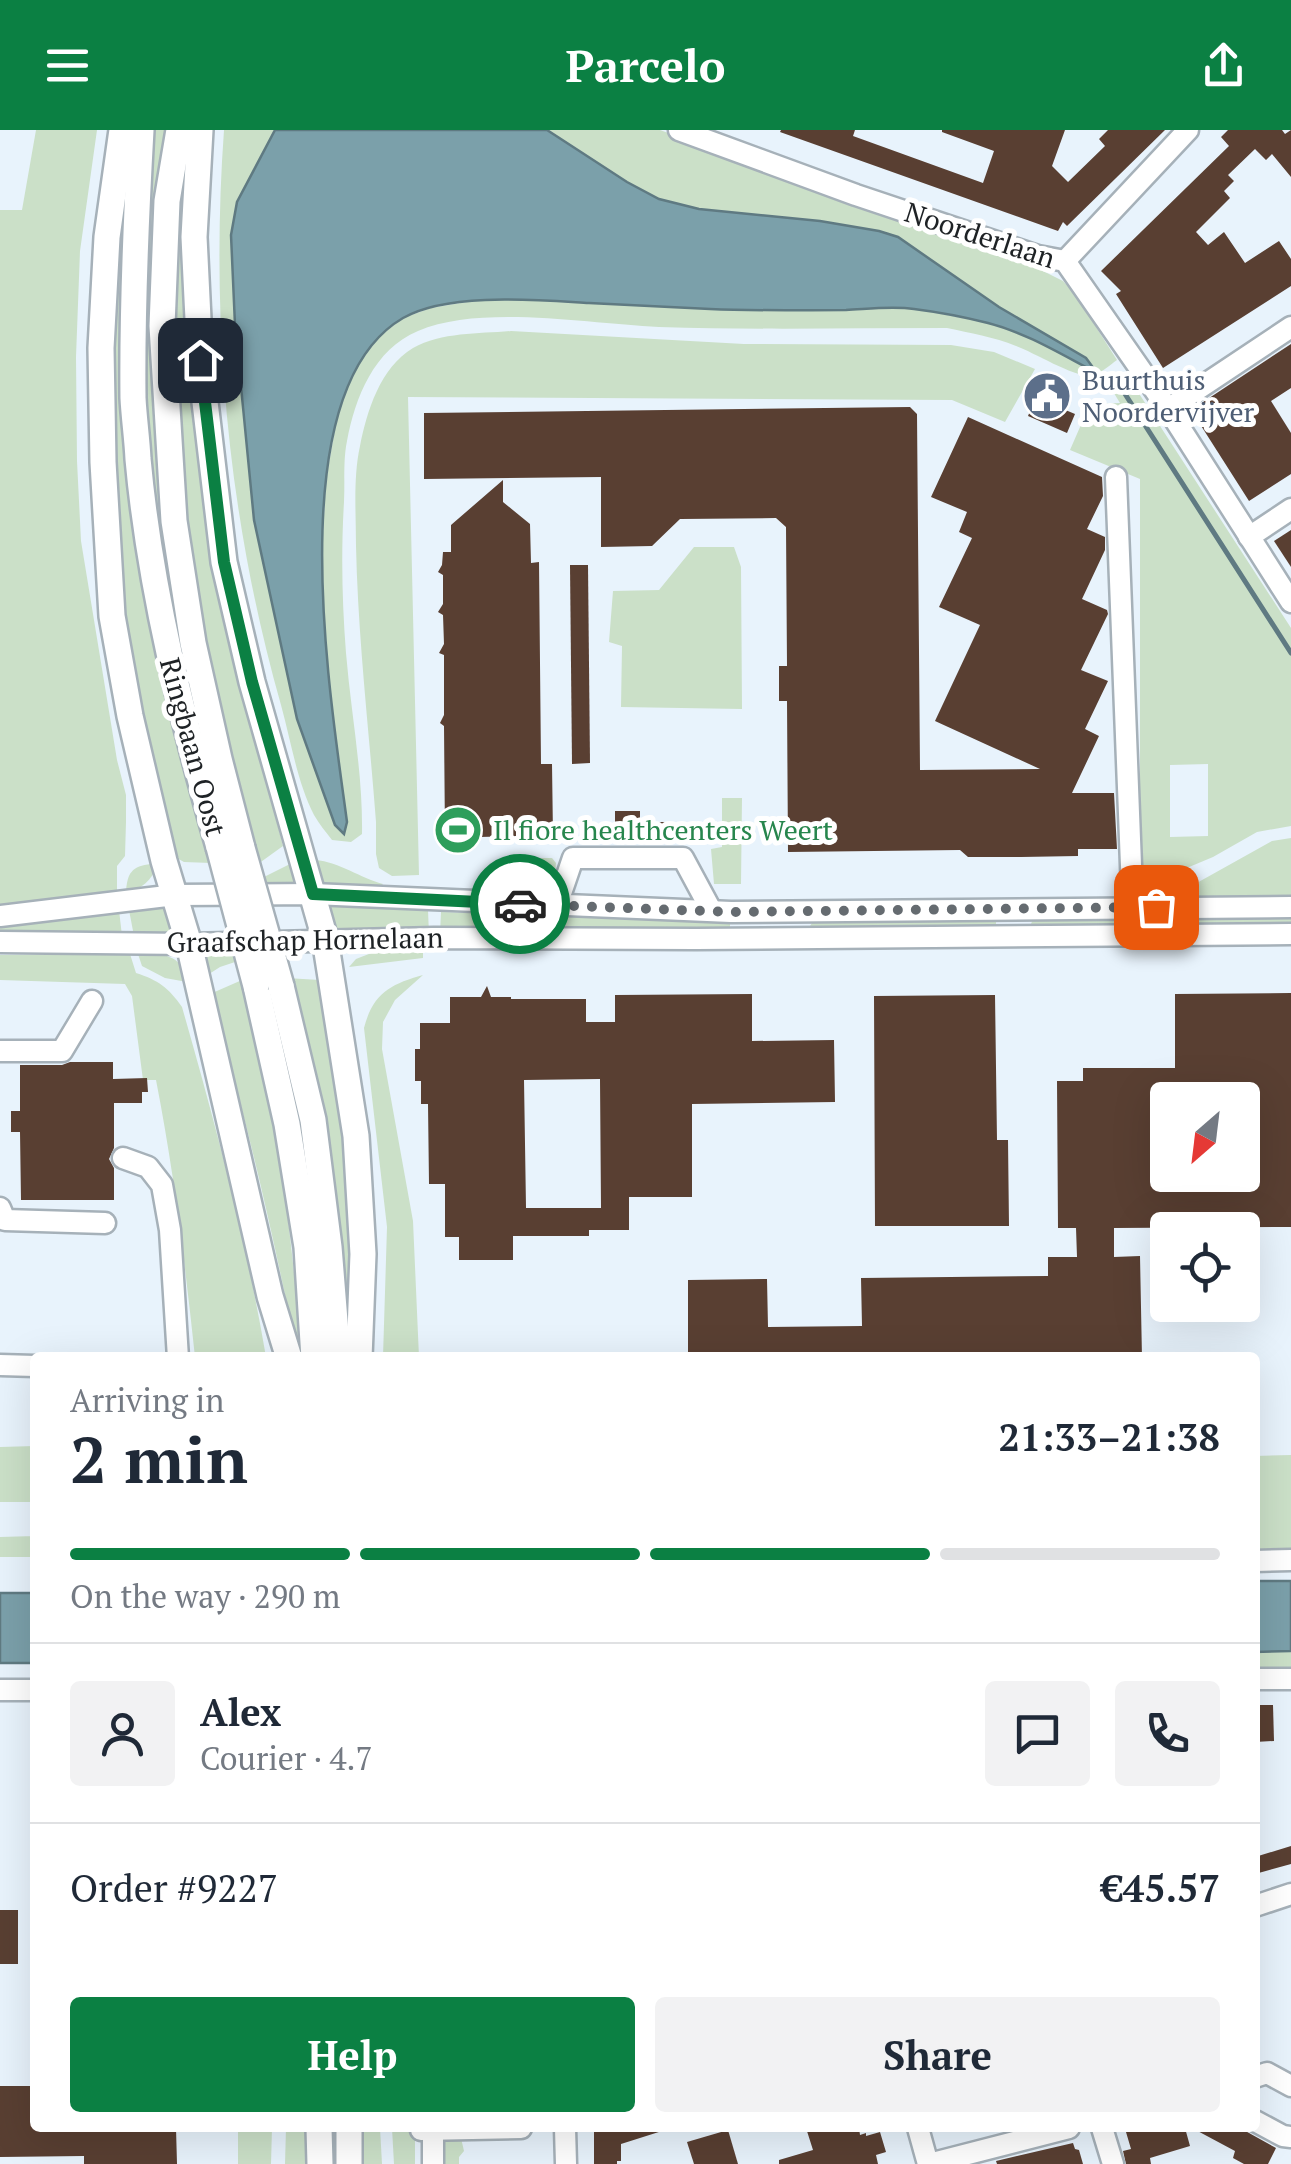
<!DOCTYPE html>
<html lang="en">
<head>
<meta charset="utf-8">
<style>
  body { margin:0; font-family:"PT Serif",serif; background:#f2f2f3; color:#1f2937; height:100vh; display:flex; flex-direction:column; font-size:38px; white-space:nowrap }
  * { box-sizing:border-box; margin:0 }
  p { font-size:32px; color:#747a83 }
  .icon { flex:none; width:55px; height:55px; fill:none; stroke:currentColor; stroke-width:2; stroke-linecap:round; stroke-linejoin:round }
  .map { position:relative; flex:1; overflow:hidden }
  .sheet { position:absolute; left:30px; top:1222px; width:1230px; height:780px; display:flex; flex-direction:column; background:#fff; border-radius:10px; box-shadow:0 10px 40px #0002 }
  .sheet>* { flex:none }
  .needle { width:65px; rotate:208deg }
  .fabs { position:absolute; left:1150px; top:952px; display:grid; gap:20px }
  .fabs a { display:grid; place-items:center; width:110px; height:110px; border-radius:10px; background:#fff; box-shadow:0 10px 40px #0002; font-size:50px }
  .pin { position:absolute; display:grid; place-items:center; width:85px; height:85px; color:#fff; margin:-42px; border-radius:20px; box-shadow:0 5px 15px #0006 }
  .courier { position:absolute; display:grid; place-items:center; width:100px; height:100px; margin:-50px; border:8px solid #0b8043; border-radius:50%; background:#fff; color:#222; box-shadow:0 2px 12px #0007 }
  .head em { font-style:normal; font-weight:800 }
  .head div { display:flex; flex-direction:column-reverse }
  .head { display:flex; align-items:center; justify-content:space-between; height:170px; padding:0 40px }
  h1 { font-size:65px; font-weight:800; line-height:75px }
  .bar { display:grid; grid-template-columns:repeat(4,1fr); gap:15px 10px; align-content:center; height:120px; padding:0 40px }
  .bar i { height:12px; border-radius:8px; background:#e0e1e3 }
  .bar .selected { background:#0b8043 }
  .bar p { grid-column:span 4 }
  .line { display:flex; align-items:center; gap:25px; padding:0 40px; border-top:2px solid #e0e1e3 }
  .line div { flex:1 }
  .round { display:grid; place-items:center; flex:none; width:105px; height:105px; border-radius:10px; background:#f2f2f3 }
  .primary-button { display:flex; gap:20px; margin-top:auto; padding:20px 40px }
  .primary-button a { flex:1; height:115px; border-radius:10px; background:#0b8043; color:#fff; font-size:40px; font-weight:800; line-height:115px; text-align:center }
  .primary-button a+a { background:#f2f2f3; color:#1f2937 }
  header { display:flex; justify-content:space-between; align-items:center; height:130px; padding:0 40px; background:#0b8043; color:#fff; font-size:45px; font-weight:800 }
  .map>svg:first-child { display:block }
  .green { fill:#cbe0c8; fill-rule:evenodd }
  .water { fill:#7ba0aa; stroke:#5f7a82; stroke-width:2.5 }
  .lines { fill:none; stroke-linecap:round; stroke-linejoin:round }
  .stream { stroke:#5f7a82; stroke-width:5 }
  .building { fill:#593f32; fill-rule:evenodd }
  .minor-casing { stroke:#a6b1b9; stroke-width:25 }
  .major-casing { stroke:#a6b1b9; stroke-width:30 }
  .minor { stroke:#fff; stroke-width:20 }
  .major { stroke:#fff; stroke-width:25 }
  .major-bridge-casing { stroke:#a6b1b9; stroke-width:30; stroke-linecap:butt }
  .major-bridge { stroke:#fff; stroke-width:25 }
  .done { stroke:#656b70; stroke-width:10; stroke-dasharray:0 18 }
  .route { stroke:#0b8043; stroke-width:12 }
  .labels { text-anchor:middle; stroke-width:10; stroke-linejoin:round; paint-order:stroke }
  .street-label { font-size:28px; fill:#1e2225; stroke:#fff }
  .service-label { font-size:28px; fill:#4e5e75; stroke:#fff; text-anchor:start }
  .leisure-label { font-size:28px; fill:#27864d; stroke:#fff; text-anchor:start }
</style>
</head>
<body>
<header><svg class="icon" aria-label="menu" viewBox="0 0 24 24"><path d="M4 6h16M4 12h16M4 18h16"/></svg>Parcelo<svg class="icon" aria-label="share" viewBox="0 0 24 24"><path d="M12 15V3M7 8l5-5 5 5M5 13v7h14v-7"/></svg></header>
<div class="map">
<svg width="1291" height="2034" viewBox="0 0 1291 2034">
  <rect width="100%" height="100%" fill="#e8f3fc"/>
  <g class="green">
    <path d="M36 0H97L80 121 76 227 77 331 81 411 117 630 126 665V692L125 726 117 736V762L0 778V80H22Z"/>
    <path d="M131 0 127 195 211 733 184 732 175 727 135 586 108 358 112 110Z"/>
    <path d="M155 0H165L155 89 208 626C197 584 182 543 173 501 168 479 166 456 162 433 140 290 139 144 155 0Z"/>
    <path d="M191 0 187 88 258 619 283 716 258 734 204 521 171 287 172 91Z"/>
    <path d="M224 0H275L237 72 231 105 235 195 254 390 297 589 335 695 343 703 327 547 321 440 326 350 337 288 349 249 371 213 403 188 431 178 478 170 518 169 756 181 912 178 988 193 1026 206 1096 241 1086 228 999 177 898 107 879 101 820 91 699 79 659 69 627 52 547 0H660L1039 139 1063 151 1075 164 1117 230C1110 235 1099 245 1090 246 1072 246 1035 223 1016 216 994 207 970 203 947 198 851 198 755 200 659 197 590 194 481 174 418 201 374 219 355 268 347 311 343 330 345 352 344 372 341 421 342 473 346 523 351 584 363 643 362 704L351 712 332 710C326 702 319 694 314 685 297 652 291 611 281 575 228 389 210 193 224 0Z"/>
    <path d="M511 201 744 214 951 215 994 222 1035 239 1005 292 952 270 408 267 419 745 392 746 379 738 376 724V692C369 600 358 508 356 416 356 383 353 348 360 316 367 281 380 238 413 218 442 202 479 204 511 201Z"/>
    <path d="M1127 245 1291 498V696L1257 702 1213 727 1170 745 1140 752V349L1070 320 1090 274 1120 273 1109 255 1122 246ZM1208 634V706L1170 707V635Z"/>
    <path d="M694 417H734L741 437 742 579 621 577 622 516 609 512 613 461 659 460Z"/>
    <path d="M722 668H742L741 754H714L711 719 722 717Z"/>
    <path d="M1291 708V769H1160V763L1186 759 1272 711Z"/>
    <path d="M534 728H552L556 733 554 751 533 750Z"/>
    <path d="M315 730C340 732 360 748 383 754L377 760 333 757 316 748Z"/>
    <path d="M294 732 297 753 294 755 264 757 262 748Z"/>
    <path d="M151 734 157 736C151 751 142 759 126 762 127 743 132 736 151 734Z"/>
    <path d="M320 775 428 780 429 805H329Z"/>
    <path d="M173 777 180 806H134L129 780Z"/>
    <path d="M119 780 122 806 0 807V797Z"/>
    <path d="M441 782 730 790V802L440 804Z"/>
    <path d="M1291 785V797L1168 798 1169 786Z"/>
    <path d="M993 787 996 790V797L811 799 810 796 814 790Z"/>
    <path d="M1125 788 1127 792 1125 796 1033 797 1031 794 1033 789Z"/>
    <path d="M374 822H423V828L349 837 356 829Z"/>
    <path d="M236 823 238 831 220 837 206 846 202 828 205 825Z"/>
    <path d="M130 824 136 843C158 850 169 858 182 877 215 992 246 1109 266 1227H195C185 1134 174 1042 156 950H143L132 866 125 854 0 850V825Z"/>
    <path d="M138 824C164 825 181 822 187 852L165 848 142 836Z"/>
    <path d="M423 845 395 870 383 892 382 919 413 1091 419 1227H383L387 1097 364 898C373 863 391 854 423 845Z"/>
    <path d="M286 848 320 850 336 948 350 1067 352 1227Z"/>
    <path d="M242 850C277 972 291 1101 302 1227H298C273 1105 246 984 210 864Z"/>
    <path d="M35 1316V1427H0V1407L35 1406 30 1372H0V1317Z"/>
    <path d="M1291 1325V1425H1255V1326Z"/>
    <path d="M1291 1521V1538H1255V1522Z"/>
    <path d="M238 1998H272L271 2034H238Z"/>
    <path d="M286 1998H310V2034H285Z"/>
    <path d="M359 1998H380L382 2034H361Z"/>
    <path d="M392 1998H415V2034H394Z"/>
    <path d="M455 2008H461L464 2021 459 2027V2034H439L442 2013Z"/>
  </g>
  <g class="water">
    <path d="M275 0H547L627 52 659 69 699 79 820 91 879 101 898 107 999 177 1086 228 1097 243C1062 225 1027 203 988 193 964 187 938 182 914 179 892 176 868 179 846 180 800 180 755 181 710 179 670 177 629 175 589 173 537 170 448 162 403 188 278 261 331 571 347 692L344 704 335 695 297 589 254 390 235 195 231 105 237 72Z"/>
    <path d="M1255 1451H1291V1521L1255 1522Z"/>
    <rect x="0" y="1463" width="35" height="70"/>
  </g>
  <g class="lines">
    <path class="stream" d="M1118 253 1291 523"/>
  </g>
  <g class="building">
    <path d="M781 0H855L853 6 983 53 994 21 942 2V0H1065L1052 36 1068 52 1105 16 1099 9 1108 0H1165L1067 96 1063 92 1058 101 780 2Z"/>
    <path d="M1228 0H1282L1285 4 1291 0V47L1272 24 1266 30 1255 19 1228 45 1234 51 1224 61 1230 68 1196 102 1208 115 1224 102 1245 133 1279 111 1291 129V156L1163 238 1116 164 1121 161 1101 141 1229 16 1221 7Z"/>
    <path d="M1291 214V258L1271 271 1291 303V344L1249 371 1191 280Z"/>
    <path d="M1036 254 1061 264 1056 276 1075 284 1067 303 1028 286 1033 274 1029 272Z"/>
    <path d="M910 277 917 284 920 640 1040 639 935 591 980 495 939 477 972 408 959 402 967 382 931 367 968 287 1102 347 1103 366 1087 399 1105 407V420L1082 469 1107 480 1108 484 1081 540 1108 551 1085 599 1099 606 1072 663H1114L1117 719H1078V726L1021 727H968L960 720 788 722 787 571H779V536H787L786 397 776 388 680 389 652 416 601 417V347L424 349V283Z"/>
    <path d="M503 350V372L530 394 531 433 539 432 541 634H552L553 706H531L522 711 519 706 479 707 476 712 468 707H445L444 596 440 593 444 585V525L439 523 444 514 443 485 438 482 443 474V445L438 442 442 435 443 422H451V395Z"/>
    <path d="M1291 400V437L1274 411Z"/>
    <path d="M570 435H588L590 633 572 634Z"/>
    <path d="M615 681H640V692H665V714L602 712V695H615Z"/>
    <path d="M487 856 491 867H511V869H586V892H615V865L752 864V911L834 910 835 972 692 974V1067H629V1100H589V1106H513V1130H459V1107H445V1054H429L428 974H421V951H415V919H420V893H450V867H481ZM600 949 601 1078H526L524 950Z"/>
    <path d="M1291 863V1097L1114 1098V1127L1140 1126 1142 1228H688V1150L767 1149 768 1197 862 1196 861 1148 1048 1146V1127H1077L1076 1098H1058L1057 951H1083V938H1175V864ZM1168 970H1242V1045H1168Z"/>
    <path d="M995 865 997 1010H1008L1009 1096H875L874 866Z"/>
    <path d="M70 932H113V949L147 948 148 962H142V973H114V1018L109 1029 114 1038V1070H21L20 1002H11V981H20V935H62Z"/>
    <path d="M1255 1575H1273L1274 1611 1255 1612Z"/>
    <path d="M1291 1716V1734L1255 1744V1727Z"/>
    <rect x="0" y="1780" width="18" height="54"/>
    <path d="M0 1956H35V1998H176L177 2034H84V2026L0 2027Z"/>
    <path d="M594 1998H662V2001L621 2014V2031H617V2034H594Z"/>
    <path d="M806 1998H859L860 2005 866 2003V2006L880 2002 886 2022 876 2025 878 2034H779V2030L813 2020Z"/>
    <path d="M1141 1998H1185L1190 2016 1150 2028 1151 2034H1126L1123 2021 1131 2019 1126 2002Z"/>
    <path d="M1192 1998H1240L1276 2018 1268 2034H1244L1233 2028 1235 2021Z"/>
    <path d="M728 2000 738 2034H694L687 2012Z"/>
    <path d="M1073 2013 1075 2019 1079 2020 1083 2034H997L996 2031Z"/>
  </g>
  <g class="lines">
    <g class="minor-casing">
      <g id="minor">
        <path d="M679 0 856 65 1038 126 1065 131 1168 279 1291 472"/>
        <path d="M1065 131 1188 0"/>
        <path d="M1168 279 1291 197"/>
        <path d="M1116 347 1132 761 1142 778V788"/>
        <path d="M1249 407 1291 379"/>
        <path d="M557 775 573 728H683L711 780"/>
        <path d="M0 786 175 765 313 764 731 782 1291 777"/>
        <path d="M0 812 189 814 434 808 696 809 1291 804"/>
        <path d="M0 921H62L92 871"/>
        <path d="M123 1028 148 1037 162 1055 170 1100 178 1228"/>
        <path d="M0 1078 5 1090 105 1093"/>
        <path d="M0 1235 35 1236"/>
        <path d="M1255 1431 1291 1430"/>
        <path d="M1255 1549H1291"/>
        <path d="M0 1560H35"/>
        <path d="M1255 1776 1291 1764"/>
        <path d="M1255 1947 1267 1943 1291 1956"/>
        <path d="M1255 1991 1283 2006 1291 2007"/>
        <path d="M565 1998 566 2034"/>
        <path d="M918 1998 928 2034"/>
        <path d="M1102 1998 1113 2034"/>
        <path d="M421 2000 521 1998"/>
        <path d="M433 2034V1998"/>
        <path d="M929 2034 1069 1998"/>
      </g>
    </g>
    <g class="major-casing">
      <g id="major">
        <path d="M122 0 107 107 101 218 103 332 112 486 130 586 164 731 189 814 270 1166 289 1228"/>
        <path d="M141 0C136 89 132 179 133 268 134 288 137 308 138 329 150 461 183 590 219 717"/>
        <path d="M179 0 167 71 162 196 174 391 193 513 219 629 242 718"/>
        <path d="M200 0 194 107 200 230 224 432 252 552 325 809 356 1006 363 1124 359 1228"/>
        <path d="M256 856 287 994 307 1117 314 1228"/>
        <path d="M281 856 313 990 329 1117 338 1228"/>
        <path d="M319 1998 320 2034"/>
        <path d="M349 2034V1998"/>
      </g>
    </g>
    <use href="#minor" class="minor"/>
    <use href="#major" class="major"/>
    <g class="major-bridge-casing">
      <g id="major-bridge">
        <path d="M219 717 256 856"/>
        <path d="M242 718 281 856"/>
      </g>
    </g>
    <use href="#major-bridge" class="major-bridge"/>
  </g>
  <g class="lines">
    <path class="done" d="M520 774 731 782 1156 777"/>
    <path class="route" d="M200 230 224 432 252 552 313 764 520 774"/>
  </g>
  <defs>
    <g id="civic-disc" transform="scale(2.5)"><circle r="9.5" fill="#5c6f8a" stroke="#fff"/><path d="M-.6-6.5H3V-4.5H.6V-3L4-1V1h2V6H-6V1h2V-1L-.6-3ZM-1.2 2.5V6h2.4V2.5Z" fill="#fff"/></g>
    <g id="stadium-disc" transform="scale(2.5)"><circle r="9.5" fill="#2e9e5b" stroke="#fff"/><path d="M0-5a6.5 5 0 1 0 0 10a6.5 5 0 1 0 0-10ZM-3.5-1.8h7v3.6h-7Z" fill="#fff"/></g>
  </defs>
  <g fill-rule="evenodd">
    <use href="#civic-disc" x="1047" y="266"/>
    <use href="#stadium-disc" x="458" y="700"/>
  </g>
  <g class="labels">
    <g class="street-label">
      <text transform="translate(980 105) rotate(18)" y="10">Noorderlaan</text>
      <text transform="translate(193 617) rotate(75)" y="10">Ringbaan Oost</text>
      <text transform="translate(305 810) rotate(-1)" y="10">Graafschap Hornelaan</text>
    </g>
    <g class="service-label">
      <text x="1082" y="260">Buurthuis<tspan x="1082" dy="32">Noordervijver</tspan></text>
    </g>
    <g class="leisure-label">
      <text x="493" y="710">Il fiore healthcenters Weert</text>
    </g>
  </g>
</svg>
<div class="fabs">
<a><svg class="needle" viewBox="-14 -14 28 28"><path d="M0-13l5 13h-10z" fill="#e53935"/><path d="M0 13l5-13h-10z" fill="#747a83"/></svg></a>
<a><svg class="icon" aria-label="locate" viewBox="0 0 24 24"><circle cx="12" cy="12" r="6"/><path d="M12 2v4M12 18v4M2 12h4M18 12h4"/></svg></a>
</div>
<div class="pin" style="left:1156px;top:777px;background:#ea580c"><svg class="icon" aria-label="bag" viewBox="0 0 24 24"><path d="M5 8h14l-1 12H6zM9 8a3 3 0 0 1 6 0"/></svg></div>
<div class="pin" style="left:200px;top:230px;background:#1f2937"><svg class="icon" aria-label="home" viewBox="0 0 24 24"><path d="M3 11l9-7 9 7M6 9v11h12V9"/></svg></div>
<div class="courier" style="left:520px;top:774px"><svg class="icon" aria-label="car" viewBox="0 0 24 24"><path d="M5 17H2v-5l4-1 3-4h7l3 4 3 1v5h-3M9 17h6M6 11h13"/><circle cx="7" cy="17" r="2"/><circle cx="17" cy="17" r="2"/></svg></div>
<section class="sheet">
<div class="head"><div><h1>2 min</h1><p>Arriving in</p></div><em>21:33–21:38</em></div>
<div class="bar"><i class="selected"></i><i class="selected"></i><i class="selected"></i><i></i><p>On the way · 290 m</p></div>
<div class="line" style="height:180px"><a class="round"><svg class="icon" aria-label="person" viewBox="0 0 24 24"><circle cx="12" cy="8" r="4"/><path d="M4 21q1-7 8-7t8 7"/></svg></a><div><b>Alex</b><p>Courier · 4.7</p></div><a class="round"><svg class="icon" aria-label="chat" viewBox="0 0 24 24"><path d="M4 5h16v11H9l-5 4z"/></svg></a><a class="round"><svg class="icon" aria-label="phone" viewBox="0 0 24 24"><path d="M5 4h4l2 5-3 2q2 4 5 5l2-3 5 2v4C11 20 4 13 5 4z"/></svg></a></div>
<div class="line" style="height:130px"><div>Order #9227</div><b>€45.57</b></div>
<div class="primary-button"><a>Help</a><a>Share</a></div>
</section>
</div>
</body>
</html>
